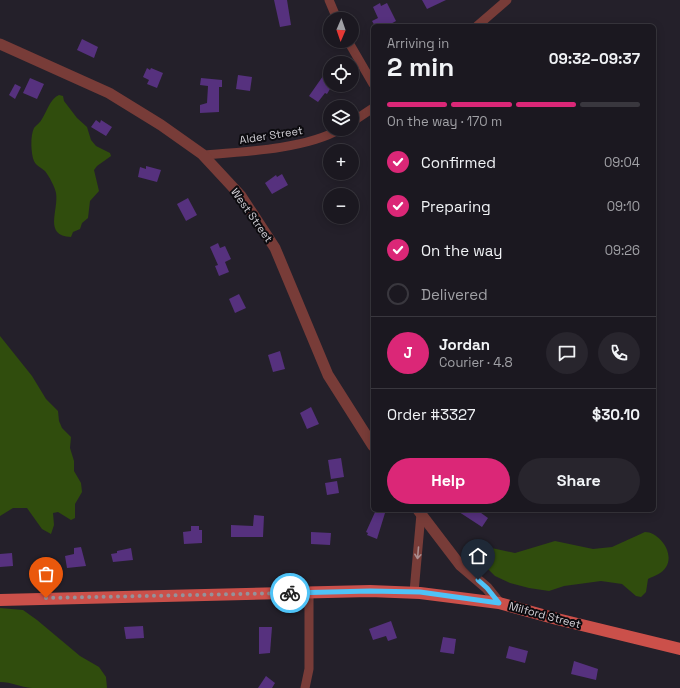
<!DOCTYPE html>
<html lang="en">
<head>
<meta charset="utf-8">
<style>
  body { margin:0; font-family:"Space Grotesk",sans-serif; background:#28252d; color:#f1f3f6; height:100vh; display:flex; flex-direction:column; font-size:15px; white-space:nowrap }
  * { box-sizing:border-box; margin:0 }
  p { font-size:13px; color:#a0a0a5 }
  .icon { flex:none; width:22px; height:22px; fill:none; stroke:currentColor; stroke-width:2; stroke-linecap:round; stroke-linejoin:round }
  .map { position:relative; flex:1; overflow:hidden }
  .drawer { position:absolute; left:371px; top:24px; width:285px; height:488px; display:flex; flex-direction:column; background:#1b1820; border-radius:6px; box-shadow:0 2px 10px #0003,0 0 0 1px #39373e }
  .drawer>* { flex:none }
  .needle { width:26px; rotate:182deg }
  .tools { position:absolute; left:323px; top:12px; display:grid; gap:8px }
  .tools a { display:grid; place-items:center; width:36px; height:36px; border-radius:50%; background:#1b1820; box-shadow:0 2px 10px #0003,0 0 0 1px #39373e; font-size:20px }
  .pin { position:absolute; display:grid; place-items:center; width:34px; height:34px; color:#fff; margin:-41px -17px; border-radius:50% 50% 50% 0; rotate:-45deg; box-shadow:0 0 4px #0007 }
  .pin .icon { rotate:45deg }
  .courier { position:absolute; display:grid; place-items:center; width:40px; height:40px; margin:-20px; border:3px solid #4fc3f7; border-radius:50%; background:#fff; color:#222; box-shadow:0 1px 5px #0007 }
  .summary em { font-style:normal; font-weight:800 }
  .summary div { display:flex; flex-direction:column-reverse }
  .summary { display:flex; align-items:center; justify-content:space-between; height:68px; padding:0 16px }
  h1 { font-size:26px; font-weight:800; line-height:30px }
  .bar { display:grid; grid-template-columns:repeat(4,1fr); gap:6px 4px; align-content:center; height:48px; padding:0 16px }
  .bar i { height:5px; border-radius:3px; background:#39373e }
  .bar .selected { background:#db2777 }
  .bar p { grid-column:span 4 }
  .line { display:flex; align-items:center; gap:10px; padding:0 16px; border-top:1px solid #39373e }
  .line div { flex:1 }
  .round { display:grid; place-items:center; flex:none; width:42px; height:42px; border-radius:21px; background:#28252d }
  ol { padding:0 16px; list-style:none }
  li { display:flex; align-items:center; gap:12px; height:44px }
  li p { margin-inline-start:auto }
  li .icon { padding:4px; border-radius:50%; background:#db2777; color:#fff; stroke-width:4 }
  li:last-child { color:#a0a0a5 }
  li i { width:22px; height:22px; border:2px solid #39373e; border-radius:50% }
  .button { display:flex; gap:8px; margin-top:auto; padding:8px 16px }
  .button a { flex:1; height:46px; border-radius:24px; background:#db2777; color:#fff; font-size:16px; font-weight:800; line-height:46px; text-align:center }
  .button a+a { background:#28252d; color:#f1f3f6 }
  .map>svg:first-child { display:block }
  .green { fill:#304d0d }
  .building { fill:#56317e }
  .lines { fill:none; stroke-linecap:round; stroke-linejoin:round }
  .minor { stroke:#783c38; stroke-width:9 }
  .tertiary { stroke:#783c38; stroke-width:11 }
  .primary { stroke:#cb504a; stroke-width:12 }
  .oneway { stroke:#aa8d8f }
  .done { stroke:#95929a; stroke-width:4; stroke-dasharray:0 7.2 }
  .route { stroke:#4fc3f7; stroke-width:5 }
  .labels { text-anchor:middle; stroke-width:4; stroke-linejoin:round; paint-order:stroke }
  .street-label { font-size:11px; fill:#d2d0d6; stroke:#0c0b0f }
</style>
</head>
<body>
<div class="map">
<svg width="680" height="688" viewBox="0 0 680 688">
  <rect width="100%" height="100%" fill="#24202a"/>
  <g class="green">
    <path d="M59 95 63 96 64 101 77 118 87 127 91 140 96 146 110 153 111 156 97 166 94 170 99 191 90 201 88 218 82 223 80 229 73 232 71 237C43 236 59 210 56 193 55 187 49 176 45 171 42 168 36 166 34 161 31 154 30 136 34 128 36 125 40 123 42 119 47 111 50 99 59 95Z"/>
    <path d="M0 336 32 376 46 399 58 411 59 421 62 428 71 437 70 448 74 461V471L81 483 82 492 75 504V518L71 520 58 512 53 513 54 525 51 534 42 529 27 508H13L0 516Z"/>
    <path d="M645 532C659 532 675 553 666 567 663 573 654 576 648 579L646 592 641 597 636 596 622 584 601 581 564 586 549 591 529 588 510 583 495 576 473 554V544L515 553 555 541 593 549 612 547Z"/>
    <path d="M0 608 23 610 37 620 80 656 99 667 106 677 107 688H32C20 687 12 682 0 682Z"/>
  </g>
  <g class="building">
    <path d="M274 0H287L291 25 280 27Z"/>
    <path d="M422 0H446L427 9Z"/>
    <path d="M380 3 381 6 387 3 396 21 387 26H375L372 21 378 18 373 7Z"/>
    <path d="M82 39 98 47 94 58 77 50Z"/>
    <path d="M330 66V89L327 94 325 93 318 102 309 96Z"/>
    <path d="M147 68 150 70 151 68 163 73 157 88 147 84 149 80 143 77Z"/>
    <path d="M238 75 252 77 250 91 236 89Z"/>
    <path d="M30 78 44 84 37 99 23 93Z"/>
    <path d="M201 78 222 80V87H219V112L200 113V105L207 103 208 86 200 85Z"/>
    <path d="M15 84 21 87 15 99 9 95Z"/>
    <path d="M96 120 100 123 101 120 112 127 106 136 91 127Z"/>
    <path d="M146 166 161 170 157 182 138 177 140 167 146 169Z"/>
    <path d="M282 174 288 185 272 194 265 183 276 175 277 177Z"/>
    <path d="M188 198 197 215 186 221 177 204Z"/>
    <path d="M218 243 220 248 225 246 231 259 225 262 229 272 219 276 215 266 218 265 210 247Z"/>
    <path d="M239 294 246 308 235 313 229 299Z"/>
    <path d="M280 351 285 369 273 372 268 355Z"/>
    <path d="M311 407 319 424 307 429 300 413Z"/>
    <path d="M341 458 344 477 331 479 328 460Z"/>
    <path d="M337 481 339 493 327 495 325 483Z"/>
    <path d="M376 510 385 513 377 539 367 535 368 533 366 532Z"/>
    <path d="M456 510H477L488 518 482 527Z"/>
    <path d="M254 515 264 516 263 537H231V525L253 526Z"/>
    <path d="M191 526H199V530H202V543L184 544 183 532 191 531Z"/>
    <path d="M311 532 331 533 330 545 311 544Z"/>
    <path d="M81 547 86 566 67 568 65 556 74 554V548Z"/>
    <path d="M131 548 133 560 113 562 111 554 117 553V551Z"/>
    <path d="M12 553 13 566 0 567V554Z"/>
    <path d="M391 621 397 638 388 641 386 636 373 640 369 629Z"/>
    <path d="M143 626 144 638 126 639 124 627Z"/>
    <path d="M259 627H272L270 653 259 654Z"/>
    <path d="M443 637 456 639 454 654 440 652Z"/>
    <path d="M509 646 528 651 525 663 506 658Z"/>
    <path d="M574 661 598 669 596 680 571 674Z"/>
    <path d="M266 676 275 683 272 688H258Z"/>
  </g>
  <g class="lines">
    <g class="minor">
      <path d="M329 0 337 19"/>
      <path d="M477 26 507 0"/>
      <path d="M348 41 373 84"/>
      <path d="M352 122 373 108"/>
      <path d="M203 155C242 152 307 149 340 129"/>
      <path d="M414 592 421 514"/>
      <path d="M305 688 309 669V592"/>
    </g>
    <g class="tertiary">
      <path d="M0 44 109 93 161 125 202 154 241 196 275 248 328 375 373 446"/>
      <path d="M418 510 460 565 487 588 499 603"/>
    </g>
    <path class="primary" d="M0 600 370 591 420 593 499 603 557 619 680 649"/>
  </g>
  <defs><path id="oneway-shaft" d="M-6 0H5M1.5-3L5.5 0L1.5 3" fill="none" stroke-width="1.6" stroke-linecap="round" stroke-linejoin="round"/></defs>
  <use class="oneway" href="#oneway-shaft" transform="translate(418 553) rotate(95)"/>
  <g class="lines">
    <path class="done" d="M46 598 290 593"/>
    <path class="route" d="M290 593 370 591 420 592 499 603 487 588 478 580"/>
  </g>
  <g class="labels">
    <g class="street-label">
      <text transform="translate(271 135) rotate(-9)" y="4">Alder Street</text>
      <text transform="translate(252 215) rotate(55)" y="4">West Street</text>
      <text transform="translate(545 615) rotate(15)" y="4">Milford Street</text>
    </g>
  </g>
</svg>
<div class="tools">
<a><svg class="needle" viewBox="-14 -14 28 28"><path d="M0-13l5 13h-10z" fill="#e53935"/><path d="M0 13l5-13h-10z" fill="#a0a0a5"/></svg></a>
<a><svg class="icon" aria-label="locate" viewBox="0 0 24 24"><circle cx="12" cy="12" r="6"/><path d="M12 2v4M12 18v4M2 12h4M18 12h4"/></svg></a>
<a><svg class="icon" aria-label="layers" viewBox="0 0 24 24"><path d="M12 4l9 5-9 5-9-5zM3 14l9 5 9-5"/></svg></a>
<a>+</a>
<a>−</a>
</div>
<div class="pin" style="left:46px;top:598px;background:#ea580c"><svg class="icon" aria-label="bag" viewBox="0 0 24 24"><path d="M5 8h14l-1 12H6zM9 8a3 3 0 0 1 6 0"/></svg></div>
<div class="pin" style="left:478px;top:580px;background:#1f2937"><svg class="icon" aria-label="home" viewBox="0 0 24 24"><path d="M3 11l9-7 9 7M6 9v11h12V9"/></svg></div>
<div class="courier" style="left:290px;top:593px"><svg class="icon" aria-label="bike" viewBox="0 0 24 24"><circle cx="6" cy="16" r="4"/><circle cx="18" cy="16" r="4"/><path d="M6 16l4-8h5l3 8M10 8l3 8H6M13 5h3"/></svg></div>
<section class="drawer">
<div class="summary"><div><h1>2 min</h1><p>Arriving in</p></div><em>09:32–09:37</em></div>
<div class="bar"><i class="selected"></i><i class="selected"></i><i class="selected"></i><i></i><p>On the way · 170 m</p></div>
<ol>
<li><svg class="icon" aria-label="check" viewBox="0 0 24 24"><path d="M5 12l5 5 9-10"/></svg>Confirmed<p>09:04</p></li>
<li><svg class="icon" aria-label="check" viewBox="0 0 24 24"><path d="M5 12l5 5 9-10"/></svg>Preparing<p>09:10</p></li>
<li><svg class="icon" aria-label="check" viewBox="0 0 24 24"><path d="M5 12l5 5 9-10"/></svg>On the way<p>09:26</p></li>
<li><i></i>Delivered</li>
</ol>
<div class="line" style="height:72px"><b class="round" style="background:#db2777;color:#fff">J</b><div><b>Jordan</b><p>Courier · 4.8</p></div><a class="round"><svg class="icon" aria-label="chat" viewBox="0 0 24 24"><path d="M4 5h16v11H9l-5 4z"/></svg></a><a class="round"><svg class="icon" aria-label="phone" viewBox="0 0 24 24"><path d="M5 4h4l2 5-3 2q2 4 5 5l2-3 5 2v4C11 20 4 13 5 4z"/></svg></a></div>
<div class="line" style="height:52px"><div>Order #3327</div><b>$30.10</b></div>
<div class="button"><a>Help</a><a>Share</a></div>
</section>
</div>
</body>
</html>
